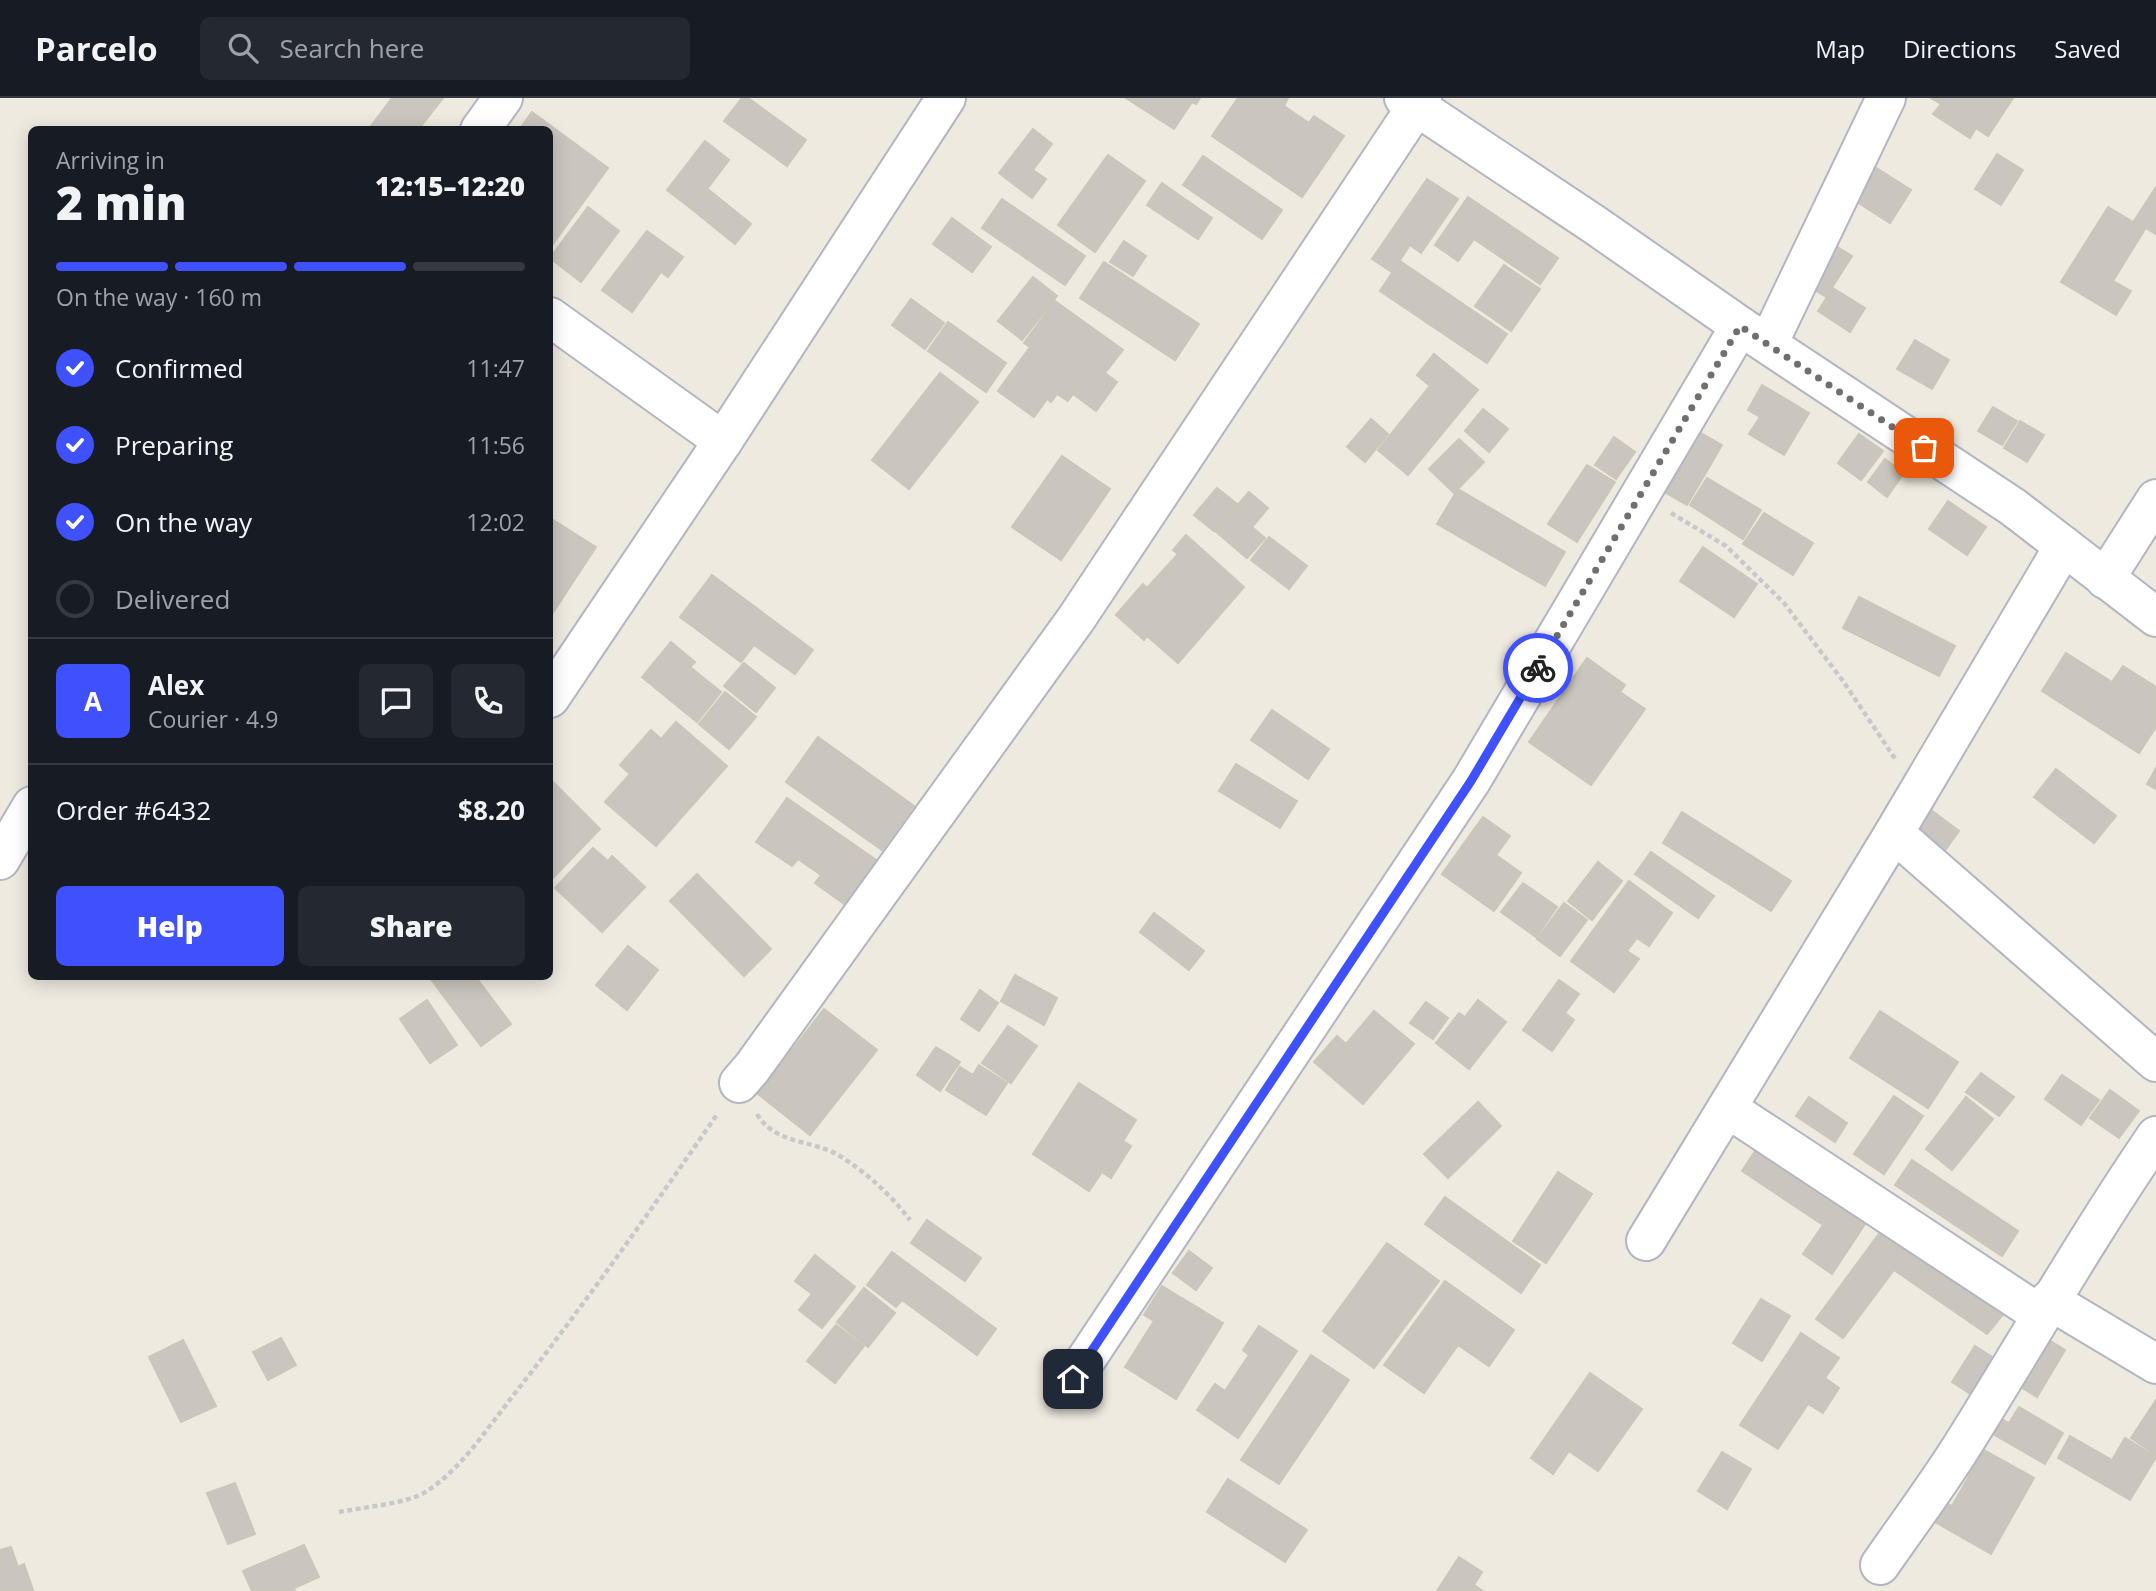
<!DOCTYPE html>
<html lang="en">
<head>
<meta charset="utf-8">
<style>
  body { margin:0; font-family:"Open Sans",sans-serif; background:#242831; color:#f1f3f6; height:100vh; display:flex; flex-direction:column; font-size:26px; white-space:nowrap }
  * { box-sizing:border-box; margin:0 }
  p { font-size:23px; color:#9ea1a6 }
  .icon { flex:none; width:38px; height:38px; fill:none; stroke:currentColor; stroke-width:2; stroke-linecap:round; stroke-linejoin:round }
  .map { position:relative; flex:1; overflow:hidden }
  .drawer { position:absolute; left:28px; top:28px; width:525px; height:854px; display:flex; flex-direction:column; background:#171b24; border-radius:10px; box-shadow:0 4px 18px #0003 }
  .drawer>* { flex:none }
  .pin { position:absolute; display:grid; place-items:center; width:60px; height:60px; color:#fff; margin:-30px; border-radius:14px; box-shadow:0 4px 10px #0006 }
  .courier { position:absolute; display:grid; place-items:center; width:70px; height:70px; margin:-35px; border:5px solid #3f51fd; border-radius:50%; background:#fff; color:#222; box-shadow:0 2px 9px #0007 }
  .overview em { font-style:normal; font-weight:800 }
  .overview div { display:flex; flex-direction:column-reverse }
  .overview { display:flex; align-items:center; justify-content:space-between; height:119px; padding:0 28px }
  h1 { font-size:46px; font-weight:800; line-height:52px }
  .bar { display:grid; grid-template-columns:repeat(4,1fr); gap:10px 7px; align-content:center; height:84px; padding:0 28px }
  .bar i { height:9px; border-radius:5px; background:#363941 }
  .bar .current { background:#3f51fd }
  .bar p { grid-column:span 4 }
  .line { display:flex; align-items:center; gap:18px; padding:0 28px; border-top:2px solid #363941 }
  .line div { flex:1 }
  .round { display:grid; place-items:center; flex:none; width:74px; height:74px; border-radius:10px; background:#242831 }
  ol { padding:0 28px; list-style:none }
  li { display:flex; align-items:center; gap:21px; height:77px }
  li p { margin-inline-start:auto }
  li .icon { padding:7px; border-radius:50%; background:#3f51fd; color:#fff; stroke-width:4 }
  li:last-child { color:#9ea1a6 }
  li i { width:38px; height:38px; border:4px solid #363941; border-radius:50% }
  .cta { display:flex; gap:14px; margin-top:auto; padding:14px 28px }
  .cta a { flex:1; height:80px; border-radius:10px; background:#3f51fd; color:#fff; font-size:28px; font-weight:800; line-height:80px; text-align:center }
  .cta a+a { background:#242831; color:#f1f3f6 }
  header { display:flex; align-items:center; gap:42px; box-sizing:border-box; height:98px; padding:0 35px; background:#171b24; border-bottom:2px solid #363941 }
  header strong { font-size:33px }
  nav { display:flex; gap:38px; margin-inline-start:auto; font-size:24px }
  .search { width:490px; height:63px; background:#242831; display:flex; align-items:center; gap:18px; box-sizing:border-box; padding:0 24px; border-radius:10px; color:#9ea1a6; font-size:26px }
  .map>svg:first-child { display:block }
  .building { fill:#cac6bf; stroke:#cac6b9; stroke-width:2 }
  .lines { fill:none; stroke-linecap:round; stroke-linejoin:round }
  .minor-casing { stroke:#b3b5c1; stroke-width:42 }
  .path { stroke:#c8c8c8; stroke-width:4.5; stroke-dasharray:5 3.5; stroke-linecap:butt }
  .minor { stroke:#fff; stroke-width:38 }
  .done { stroke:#716f6c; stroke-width:7; stroke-dasharray:0 12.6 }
  .route { stroke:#3f51fd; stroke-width:9 }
</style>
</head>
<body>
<header>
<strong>Parcelo</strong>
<div class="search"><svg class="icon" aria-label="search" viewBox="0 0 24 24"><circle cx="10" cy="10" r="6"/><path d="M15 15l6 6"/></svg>Search here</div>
<nav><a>Map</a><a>Directions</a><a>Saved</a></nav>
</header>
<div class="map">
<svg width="2156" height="1493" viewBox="0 0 2156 1493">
  <rect width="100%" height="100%" fill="#efeae0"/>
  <g class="building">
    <path d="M392 0H443L418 32H368Z"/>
    <path d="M742 0H748L806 42 787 68 724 23Z"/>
    <path d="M1126 0H1200L1196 6 1192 4 1174 31Z"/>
    <path d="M1238 0H1288L1284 8 1309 25 1314 18 1344 38 1302 99 1212 38Z"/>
    <path d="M1931 0H2013L1988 38 1976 30 1970 40 1933 16 1941 6Z"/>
    <path d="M532 14 608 70 550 150V32H519Z"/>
    <path d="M1033 31 1052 46 1033 72 1046 81 1032 100 999 75Z"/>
    <path d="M705 43 729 62 692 111 667 92Z"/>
    <path d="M1997 56 2023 72 2001 107 1975 91Z"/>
    <path d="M1108 57 1145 83 1095 154 1058 127Z"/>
    <path d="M1203 58 1282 112 1262 141 1183 87Z"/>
    <path d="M1875 69 1911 92 1890 125 1854 102Z"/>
    <path d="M1427 81 1458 101 1421 155 1410 147 1392 174 1372 161Z"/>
    <path d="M1162 85 1212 120 1198 141 1147 107Z"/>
    <path d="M2156 89V136L2134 123Z"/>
    <path d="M709 92 751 126 735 146 693 112Z"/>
    <path d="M1468 99 1558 160 1540 186 1474 141 1458 163 1435 147Z"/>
    <path d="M1002 101 1085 158 1065 187 982 130Z"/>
    <path d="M588 109 619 133 581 184 550 160Z"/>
    <path d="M2108 109 2145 131 2113 183 2131 193 2116 217 2061 184Z"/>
    <path d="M952 120 991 149 972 174 933 146Z"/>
    <path d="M647 133 683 159 668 179 661 174 632 214 602 192Z"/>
    <path d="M1826 142 1852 158 1826 199 1800 183Z"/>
    <path d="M1124 143 1146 158 1133 178 1110 164Z"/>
    <path d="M1400 163 1507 236 1487 265 1380 193Z"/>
    <path d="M1104 164 1199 226 1175 262 1080 200Z"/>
    <path d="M1504 167 1540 191 1511 233 1475 208Z"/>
    <path d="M1033 179 1057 198 1022 242 998 223Z"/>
    <path d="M1833 190 1865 210 1850 234 1818 213Z"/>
    <path d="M911 201 944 225 925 251 892 227Z"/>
    <path d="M1055 203 1123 252 1105 275 1117 284 1096 313 1073 296 1068 303 1057 296 1051 304 1047 301 1034 319 998 293 1030 249 1024 245Z"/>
    <path d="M948 224 1006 265 986 294 928 253Z"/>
    <path d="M1915 242 1949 262 1932 291 1897 271Z"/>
    <path d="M1434 256 1478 292 1408 377 1378 352 1430 288 1417 277Z"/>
    <path d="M940 275 978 304 909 391 872 362Z"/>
    <path d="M1762 287 1809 315 1784 357 1749 336 1760 319 1748 312Z"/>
    <path d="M1993 309 2017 323 2002 347 1978 333Z"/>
    <path d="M1483 311 1508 331 1489 354 1465 333Z"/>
    <path d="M1371 321 1388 336 1365 364 1347 349Z"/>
    <path d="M2020 323 2044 337 2027 364 2004 350Z"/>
    <path d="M1694 331 1722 347 1687 407 1659 391Z"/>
    <path d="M1859 336 1883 353 1861 382 1838 365Z"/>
    <path d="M1614 339 1635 354 1616 381 1595 367Z"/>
    <path d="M1459 341 1484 364 1454 395 1429 371Z"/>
    <path d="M1062 358 1110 391 1061 462 1012 429Z"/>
    <path d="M1885 361 1904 375 1887 399 1868 384Z"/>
    <path d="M1587 367 1615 384 1577 444 1548 426Z"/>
    <path d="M1707 380 1761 412 1743 441 1690 407Z"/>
    <path d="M1217 390 1237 406 1214 433 1194 417Z"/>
    <path d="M1458 391 1565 454 1545 488 1437 426Z"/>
    <path d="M1249 394 1268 410 1252 429 1265 440 1247 460 1215 433Z"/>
    <path d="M1948 403 1986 429 1967 457 1929 431Z"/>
    <path d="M1764 415 1813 445 1793 477 1743 446Z"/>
    <path d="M550 420 596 449 552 516 550 515Z"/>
    <path d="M1186 437 1244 489 1178 565 1147 538 1144 542 1116 517 1143 486 1147 490 1178 456 1173 452Z"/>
    <path d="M1269 439 1307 468 1289 491 1251 462Z"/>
    <path d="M1703 449 1757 486 1734 519 1680 483Z"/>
    <path d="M712 477 813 552 795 576 754 547 741 564 680 519Z"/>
    <path d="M1859 499 1955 548 1939 578 1843 530Z"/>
    <path d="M671 544 695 564 690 569 721 594 697 624 642 579Z"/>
    <path d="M2066 555 2112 584 2123 568 2156 589V629L2139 655 2042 593Z"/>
    <path d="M1587 560 1625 587 1620 594 1645 611 1591 687 1529 644Z"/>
    <path d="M744 565 775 590 756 614 724 588Z"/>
    <path d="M725 594 756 619 729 651 699 626Z"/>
    <path d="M1272 612 1329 651 1308 681 1251 642Z"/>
    <path d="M676 624 727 668 656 748 605 704 630 676 620 667 651 632 661 641Z"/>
    <path d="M818 639 914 708 882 752 786 684Z"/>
    <path d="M1236 666 1297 703 1280 730 1219 693Z"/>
    <path d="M2156 670V691L2147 686Z"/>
    <path d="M2056 671 2116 718 2094 745 2034 699Z"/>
    <path d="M550 681 600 731 550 783Z"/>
    <path d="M787 700 879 764 847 808 815 785 821 777 798 761 792 768 756 744Z"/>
    <path d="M1927 709 1959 733 1943 755 1910 732Z"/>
    <path d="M1682 714 1791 783 1771 813 1663 745Z"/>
    <path d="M1483 719 1510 738 1496 757 1521 775 1494 813 1442 776Z"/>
    <path d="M593 750 608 763 612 758 645 789 602 834 555 790Z"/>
    <path d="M1651 754 1714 798 1698 820 1635 776Z"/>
    <path d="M1598 764 1622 783 1592 822 1568 803Z"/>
    <path d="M697 776 771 851 744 878 670 803Z"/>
    <path d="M1629 783 1672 815 1649 848 1637 840 1627 853 1639 861 1614 894 1571 863Z"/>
    <path d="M1523 785 1557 809 1536 839 1501 814Z"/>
    <path d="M1564 805 1587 822 1560 858 1537 841Z"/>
    <path d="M1154 815 1204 853 1189 872 1140 834Z"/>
    <path d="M628 848 658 872 627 912 596 887Z"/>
    <path d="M1015 877 1057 900 1044 927 1001 903Z"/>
    <path d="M432 878H462L466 884 475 878 511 926 481 948 430 880Z"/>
    <path d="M1559 882 1579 896 1565 915 1574 922 1552 953 1523 932Z"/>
    <path d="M980 892 998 905 979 933 961 921Z"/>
    <path d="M427 902 457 947 430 965 400 921Z"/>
    <path d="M1478 902 1506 924 1469 971 1436 945 1459 915 1465 919Z"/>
    <path d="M1426 904 1448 920 1433 941 1410 925Z"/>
    <path d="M824 911 877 952 810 1037 758 996Z"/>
    <path d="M1374 913 1414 946 1363 1006 1314 964 1337 938 1346 946Z"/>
    <path d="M1880 913 1958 964 1928 1010 1850 960Z"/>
    <path d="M1008 928 1037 948 1011 985 982 965Z"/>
    <path d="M936 949 960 964 940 993 917 977Z"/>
    <path d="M979 967 1007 985 986 1017 946 992 960 969 973 977Z"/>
    <path d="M1981 975 2014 999 1999 1018 1966 994Z"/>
    <path d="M2062 977 2099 1002 2081 1027 2045 1001Z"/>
    <path d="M1079 985 1136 1022 1123 1043 1131 1048 1111 1080 1102 1074 1089 1093 1033 1056Z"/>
    <path d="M2110 992 2139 1013 2119 1040 2090 1020Z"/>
    <path d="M1894 998 1923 1018 1884 1076 1854 1056Z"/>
    <path d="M1809 999 1847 1025 1835 1044 1796 1018Z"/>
    <path d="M1966 999 1993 1021 1952 1072 1926 1051Z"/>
    <path d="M1478 1004 1501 1028 1448 1080 1424 1056Z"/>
    <path d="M1761 1044 1871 1117 1832 1176 1803 1156 1823 1127 1742 1073Z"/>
    <path d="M1912 1062 2018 1133 2002 1158 1895 1087Z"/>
    <path d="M1558 1074 1592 1096 1546 1165 1513 1143Z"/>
    <path d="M1445 1099 1540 1167 1521 1195 1425 1126Z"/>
    <path d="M927 1122 981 1160 965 1183 911 1145Z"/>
    <path d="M1887 1125 2007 1212 1987 1236 1894 1172 1843 1240 1816 1221Z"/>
    <path d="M1387 1145 1439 1183 1374 1270 1323 1233Z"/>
    <path d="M1189 1153 1212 1170 1196 1192 1173 1175Z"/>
    <path d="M892 1154 996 1231 977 1257 902 1202 896 1209 867 1187Z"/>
    <path d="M815 1157 855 1189 822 1230 799 1212 812 1196 795 1183Z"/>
    <path d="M1445 1183 1514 1232 1489 1268 1458 1247 1424 1295 1384 1267Z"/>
    <path d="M1162 1188 1223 1225 1176 1301 1125 1269 1154 1223 1144 1217Z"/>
    <path d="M864 1190 895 1215 868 1249 837 1224Z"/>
    <path d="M1761 1201 1790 1218 1762 1263 1733 1245Z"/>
    <path d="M836 1227 864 1248 835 1285 807 1263Z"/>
    <path d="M1259 1228 1297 1253 1238 1340 1197 1312 1215 1286 1225 1293 1249 1257 1243 1252Z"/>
    <path d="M1801 1235 1839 1260 1825 1280 1839 1290 1823 1315 1808 1306 1778 1351 1740 1327Z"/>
    <path d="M2038 1235 2065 1252 2037 1299 2009 1282Z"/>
    <path d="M281 1240 296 1267 268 1282 253 1254Z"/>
    <path d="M183 1242 216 1308 181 1324 149 1259Z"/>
    <path d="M1975 1248 1997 1262 1974 1298 1952 1284Z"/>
    <path d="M1311 1257 1349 1282 1279 1386 1241 1362Z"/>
    <path d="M1590 1275 1642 1311 1598 1373 1569 1353 1553 1376 1531 1360Z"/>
    <path d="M2156 1302V1357L2131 1340Z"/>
    <path d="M2019 1309 2063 1335 2045 1366 1984 1331 1993 1316 2009 1325Z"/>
    <path d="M2070 1338 2112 1362 2125 1340 2156 1359 2130 1402 2058 1360Z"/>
    <path d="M1984 1352 2034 1380 1991 1456 1935 1424 1946 1405 1952 1408Z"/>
    <path d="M1722 1354 1751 1371 1727 1411 1698 1393Z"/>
    <path d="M1228 1381 1307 1432 1285 1464 1207 1414Z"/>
    <path d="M235 1385 255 1436 228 1446 207 1395Z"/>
    <path d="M304 1447 319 1479 294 1490 295 1493H252L243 1473Z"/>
    <path d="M11 1449 18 1469 24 1466 33 1492 0 1493V1452Z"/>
    <path d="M1459 1459 1482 1474 1474 1487 1483 1493H1437Z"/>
  </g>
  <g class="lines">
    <g class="minor-casing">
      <g id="minor">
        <path d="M1404 0 1595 127 1740 228 2013 409 2156 519"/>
        <path d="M480 32 503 0"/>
        <path d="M550 219 723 343"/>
        <path d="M1768 246 1886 0"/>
        <path d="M2105 481 2156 401"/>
        <path d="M550 600 723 343 946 0"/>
        <path d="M1894 735 2156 964"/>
        <path d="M0 762 32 708"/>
        <path d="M739 985 752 970 1076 521 1422 0"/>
        <path d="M1727 1010 2041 1217"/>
        <path d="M1646 1143 1894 735 2064 448"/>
        <path d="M2049 1202 2156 1266"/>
        <path d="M1073 1281 1471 683 1740 228"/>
        <path d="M1880 1467C1909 1425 1940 1384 1967 1340 2030 1239 2089 1136 2156 1038"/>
      </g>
    </g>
    <g class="path">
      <path d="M1671 415 1726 448 1784 505 1843 583 1896 662"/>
      <path d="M757 1016C774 1046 813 1042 838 1057 866 1074 890 1096 910 1122"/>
      <path d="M339 1414C363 1409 408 1406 427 1393 462 1370 486 1332 512 1299 584 1207 652 1111 718 1015"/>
    </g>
    <use href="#minor" class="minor"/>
  </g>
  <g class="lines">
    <path class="done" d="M1538 570 1740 228 1924 350"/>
    <path class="route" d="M1073 1281 1471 683 1538 570"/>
  </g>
</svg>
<div class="pin" style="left:1924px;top:350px;background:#ea580c"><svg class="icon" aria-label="bag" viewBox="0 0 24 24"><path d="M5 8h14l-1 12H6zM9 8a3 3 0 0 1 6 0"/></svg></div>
<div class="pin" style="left:1073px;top:1281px;background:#1f2937"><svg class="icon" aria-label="home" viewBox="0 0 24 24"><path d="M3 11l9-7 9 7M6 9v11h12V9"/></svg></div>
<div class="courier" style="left:1538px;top:570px"><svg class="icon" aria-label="bike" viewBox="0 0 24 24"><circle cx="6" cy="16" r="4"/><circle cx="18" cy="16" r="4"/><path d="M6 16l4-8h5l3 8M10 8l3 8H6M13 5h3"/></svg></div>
<section class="drawer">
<div class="overview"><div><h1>2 min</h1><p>Arriving in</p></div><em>12:15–12:20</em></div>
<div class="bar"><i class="current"></i><i class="current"></i><i class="current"></i><i></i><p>On the way · 160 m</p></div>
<ol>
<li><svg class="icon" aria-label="check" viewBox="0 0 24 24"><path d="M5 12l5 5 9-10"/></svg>Confirmed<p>11:47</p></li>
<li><svg class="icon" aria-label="check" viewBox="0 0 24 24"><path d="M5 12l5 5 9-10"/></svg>Preparing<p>11:56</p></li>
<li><svg class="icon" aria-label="check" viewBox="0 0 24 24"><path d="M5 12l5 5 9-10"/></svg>On the way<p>12:02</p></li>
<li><i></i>Delivered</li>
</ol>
<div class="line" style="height:126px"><b class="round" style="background:#3f51fd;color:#fff">A</b><div><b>Alex</b><p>Courier · 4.9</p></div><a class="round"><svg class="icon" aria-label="chat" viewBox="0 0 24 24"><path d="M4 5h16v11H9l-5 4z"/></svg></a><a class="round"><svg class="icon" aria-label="phone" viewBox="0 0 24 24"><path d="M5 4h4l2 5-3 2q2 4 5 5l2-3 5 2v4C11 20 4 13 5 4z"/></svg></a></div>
<div class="line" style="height:91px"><div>Order #6432</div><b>$8.20</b></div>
<div class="cta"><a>Help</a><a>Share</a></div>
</section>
</div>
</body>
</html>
